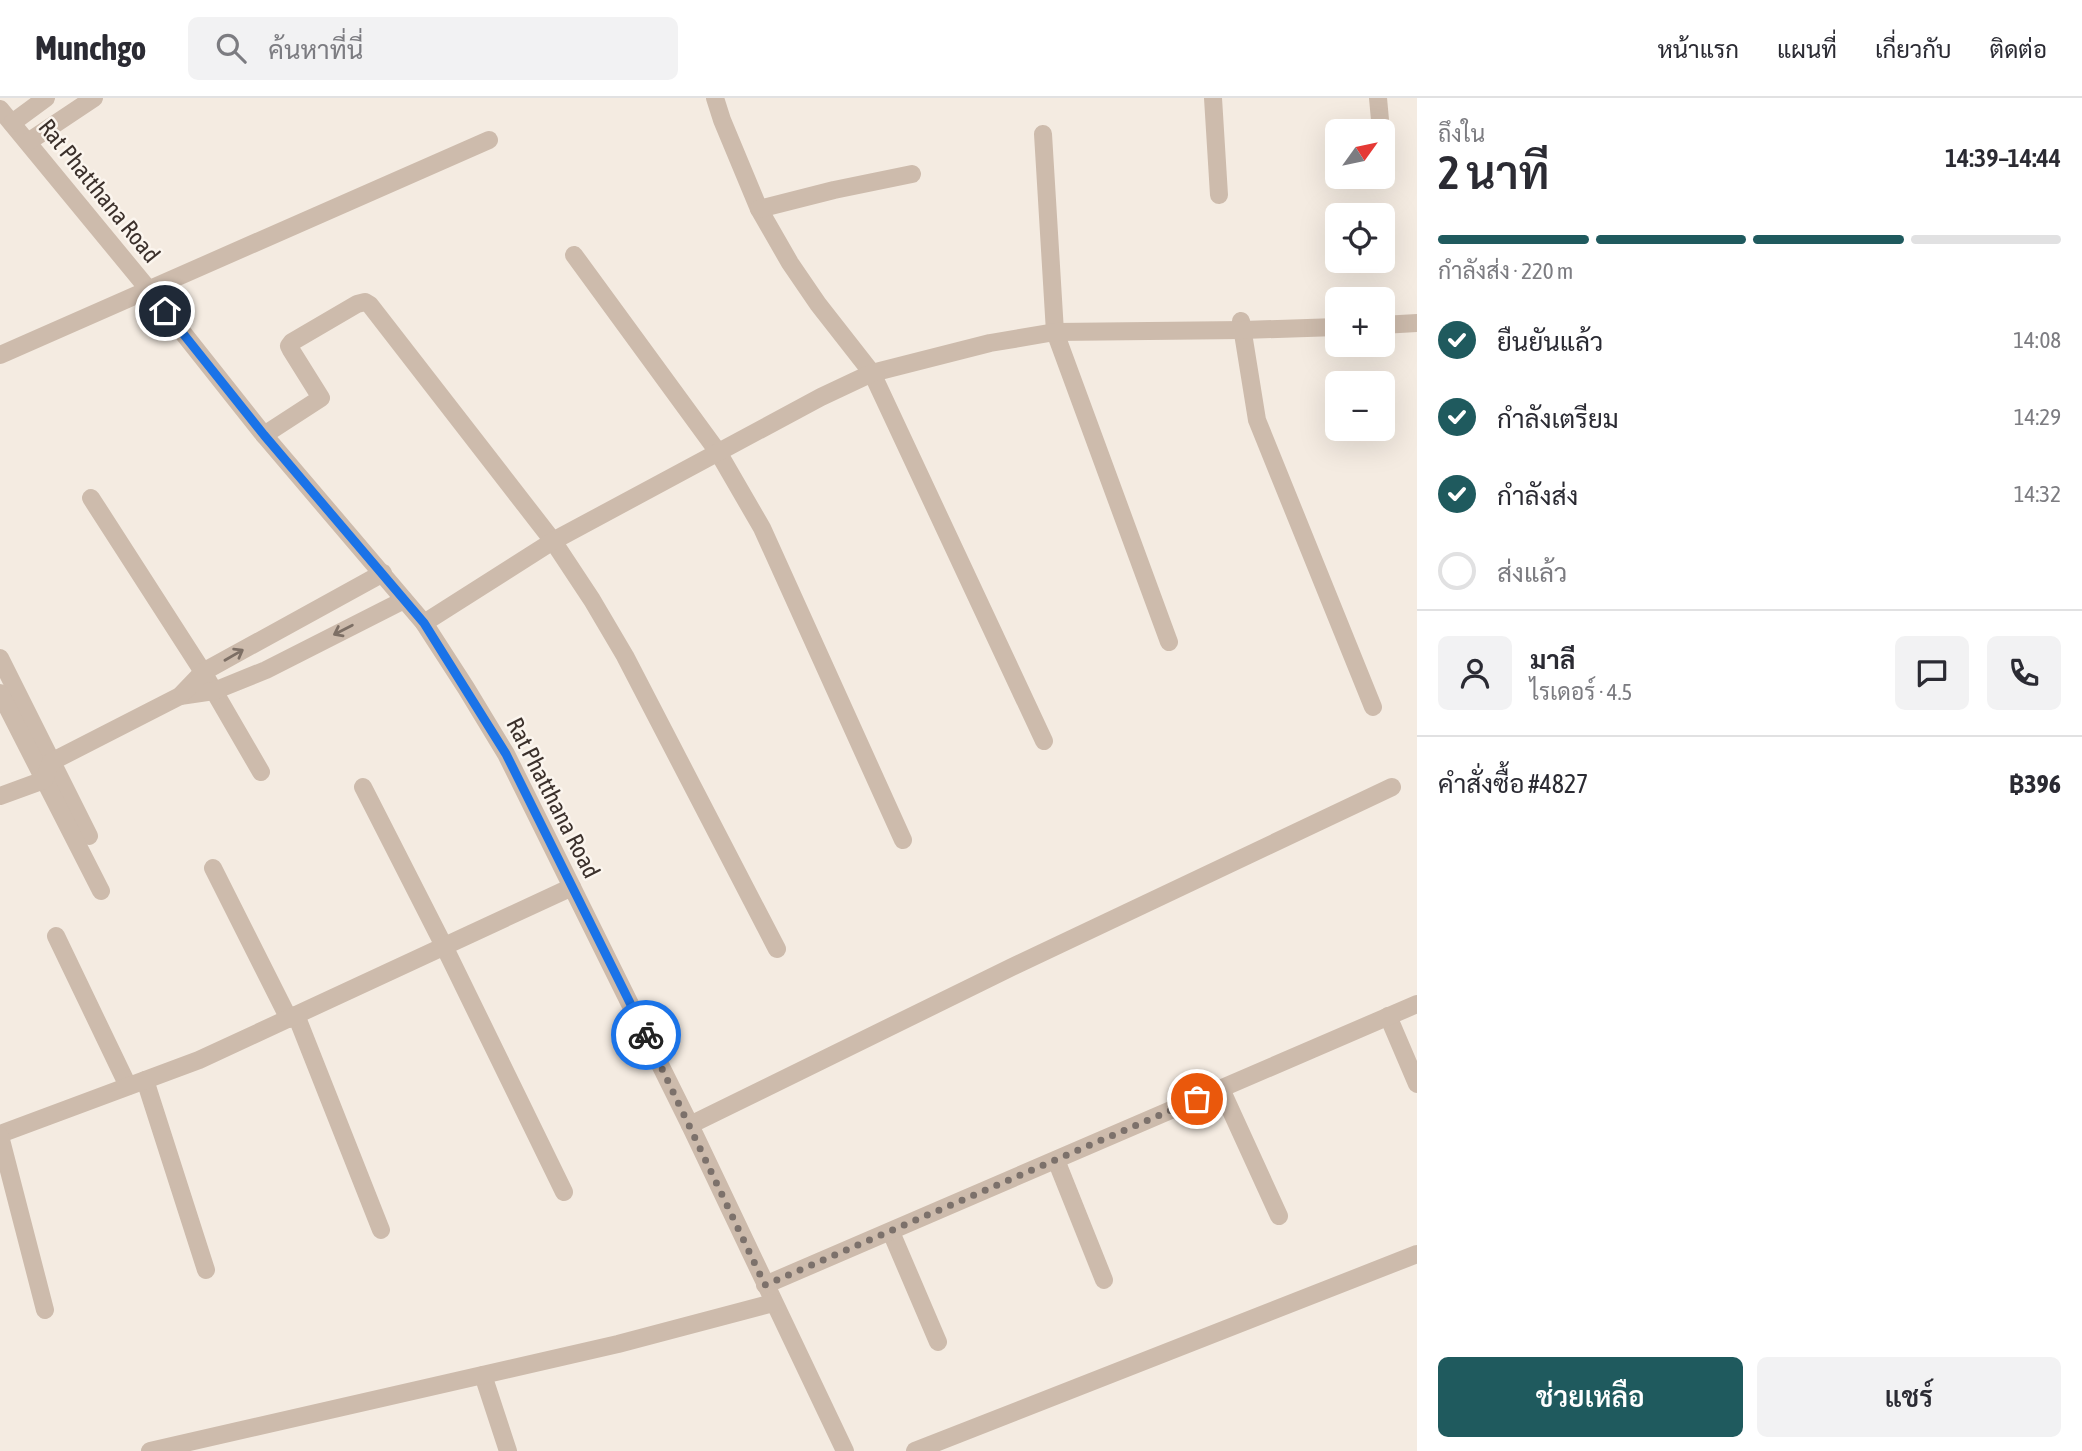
<!DOCTYPE html>
<html lang="th">
<head>
<meta charset="utf-8">
<style>
  body { margin:0; font-family:"Asap Condensed",Sarabun,sans-serif; background:#f2f2f3; color:#2b2b33; height:100vh; display:flex; flex-direction:column; font-size:26px; white-space:nowrap }
  * { box-sizing:border-box; margin:0 }
  p { font-size:23px; color:#7c7c81 }
  .icon { flex:none; width:38px; height:38px; fill:none; stroke:currentColor; stroke-width:2; stroke-linecap:round; stroke-linejoin:round }
  .map { position:relative; flex:1; overflow:hidden }
  .side { display:flex; flex-direction:column; background:#fff; width:665px }
  .side>* { flex:none }
  .needle { width:46px; rotate:57deg }
  .tools { position:absolute; left:1325px; top:21px; display:grid; gap:14px }
  .tools a { display:grid; place-items:center; width:70px; height:70px; border-radius:10px; background:#fff; box-shadow:0 7px 28px #0002; font-size:35px }
  .pin { position:absolute; display:grid; place-items:center; width:60px; height:60px; color:#fff; margin:-30px; border:4px solid #fff; border-radius:50%; box-shadow:0 2px 7px #0007 }
  .courier { position:absolute; display:grid; place-items:center; width:70px; height:70px; margin:-35px; border:5px solid #1a73e8; border-radius:50%; background:#fff; color:#222; box-shadow:0 2px 9px #0007 }
  .head em { font-style:normal; font-weight:600 }
  .head div { display:flex; flex-direction:column-reverse }
  .head { display:flex; align-items:center; justify-content:space-between; height:119px; padding:0 21px }
  h1 { font-size:46px; font-weight:600; line-height:52px }
  .bar { display:grid; grid-template-columns:repeat(4,1fr); gap:10px 7px; align-content:center; height:84px; padding:0 21px }
  .bar i { height:9px; border-radius:5px; background:#e1e1e2 }
  .bar .current { background:#1f5a5e }
  .bar p { grid-column:span 4 }
  .line { display:flex; align-items:center; gap:18px; padding:0 21px; border-top:2px solid #e1e1e2 }
  .line div { flex:1 }
  .round { display:grid; place-items:center; flex:none; width:74px; height:74px; border-radius:10px; background:#f2f2f3 }
  ol { padding:0 21px; list-style:none }
  li { display:flex; align-items:center; gap:21px; height:77px }
  li p { margin-inline-start:auto }
  li .icon { padding:7px; border-radius:50%; background:#1f5a5e; color:#fff; stroke-width:4 }
  li:last-child { color:#7c7c81 }
  li i { width:38px; height:38px; border:4px solid #e1e1e2; border-radius:50% }
  .button { display:flex; gap:14px; margin-top:auto; padding:14px 21px }
  .button a { flex:1; height:80px; border-radius:10px; background:#1f5a5e; color:#fff; font-size:28px; font-weight:600; line-height:80px; text-align:center }
  .button a+a { background:#f2f2f3; color:#2b2b33 }
  header { display:flex; align-items:center; gap:42px; box-sizing:border-box; height:98px; padding:0 35px; background:#fff; border-bottom:2px solid #e1e1e2 }
  header strong { font-size:33px }
  nav { display:flex; gap:38px; margin-inline-start:auto; font-size:24px }
  .search { width:490px; height:63px; background:#f2f2f3; display:flex; align-items:center; gap:18px; box-sizing:border-box; padding:0 24px; border-radius:10px; color:#7c7c81; font-size:26px }
  main { display:flex; flex:1; min-height:0 }
  .map>svg:first-child { display:block }
  .lines { fill:none; stroke-linecap:round; stroke-linejoin:round }
  .minor { stroke:#cdbbac; stroke-width:18 }
  .oneway { stroke:#7d6f65 }
  .done { stroke:#7c716b; stroke-width:7; stroke-dasharray:0 12.6 }
  .route { stroke:#1a73e8; stroke-width:9 }
  .labels { text-anchor:middle; stroke-width:5; stroke-linejoin:round; paint-order:stroke }
  .street-label { font-size:24px; fill:#3b302b; stroke:#fbf5ee }
</style>
</head>
<body>
<header>
<strong>Munchgo</strong>
<div class="search"><svg class="icon" aria-label="search" viewBox="0 0 24 24"><circle cx="10" cy="10" r="6"/><path d="M15 15l6 6"/></svg>ค้นหาที่นี่</div>
<nav><a>หน้าแรก</a><a>แผนที่</a><a>เกี่ยวกับ</a><a>ติดต่อ</a></nav>
</header>
<main>
<div class="map">
<svg width="1417" height="1353" viewBox="0 0 1417 1353">
  <rect width="100%" height="100%" fill="#f4ebe1"/>
  <g class="lines">
    <g class="minor">
      <path d="M715 0 722 22 759 111 790 165 818 206 872 275 1044 643"/>
      <path d="M1213 0 1219 97"/>
      <path d="M1378 0 1381 33"/>
      <path d="M0 11 149 192 264 337 424 525 466 590 506 656 690 1027 845 1353"/>
      <path d="M12 25 46 0"/>
      <path d="M1043 36 1055 234 1169 544"/>
      <path d="M28 44 94 0"/>
      <path d="M1382 48 1385 72"/>
      <path d="M759 111 834 92 912 76"/>
      <path d="M574 157 718 354 762 430 903 742"/>
      <path d="M1241 223 1257 322 1373 609"/>
      <path d="M1382 227 1417 225"/>
      <path d="M0 257 489 42"/>
      <path d="M264 337 321 300 291 252 289 248 292 244 357 206 365 204 370 207 553 443 592 502 625 558 777 851"/>
      <path d="M91 400 203 574 261 674"/>
      <path d="M424 525 553 443 821 299 872 275 990 245 1055 234 1243 232 1337 229"/>
      <path d="M0 560 89 738"/>
      <path d="M0 595 101 793"/>
      <path d="M180 598 214 593 266 572 404 502"/>
      <path d="M363 689 444 848 564 1094"/>
      <path d="M0 698 44 682 51 664 180 598 203 574 383 475"/>
      <path d="M213 770 289 921"/>
      <path d="M56 838 128 988"/>
      <path d="M296 917 381 1132"/>
      <path d="M1388 918 1417 986"/>
      <path d="M145 982 206 1172"/>
      <path d="M1221 991 1279 1118"/>
      <path d="M690 1027 1012 869 1392 689"/>
      <path d="M0 1036 199 962 572 789"/>
      <path d="M0 1038 45 1212"/>
      <path d="M1056 1062 1104 1182"/>
      <path d="M891 1134 938 1244"/>
      <path d="M765 1187 1417 906"/>
      <path d="M483 1277 508 1353"/>
      <path d="M150 1353 618 1246 773 1205"/>
      <path d="M915 1353 1417 1156"/>
    </g>
  </g>
  <defs><path id="oneway-shaft" d="M-6 0H5M1.5-3L5.5 0L1.5 3" fill="none" stroke-width="1.6" stroke-linecap="round" stroke-linejoin="round" transform="scale(1.75)"/></defs>
  <g class="oneway">
    <use href="#oneway-shaft" transform="translate(343 532) rotate(153)"/>
    <use href="#oneway-shaft" transform="translate(234 557) rotate(-30)"/>
  </g>
  <g class="lines">
    <path class="done" d="M646 937 765 1187 1197 1001"/>
    <path class="route" d="M165 213 264 337 424 525 506 656 646 937"/>
  </g>
  <g class="labels">
    <g class="street-label">
      <text transform="translate(99 93) rotate(51)" y="8">Rat Phatthana Road</text>
      <text transform="translate(553 700) rotate(63)" y="8">Rat Phatthana Road</text>
    </g>
  </g>
</svg>
<div class="tools">
<a><svg class="needle" viewBox="-14 -14 28 28"><path d="M0-13l5 13h-10z" fill="#e53935"/><path d="M0 13l5-13h-10z" fill="#7c7c81"/></svg></a>
<a><svg class="icon" aria-label="locate" viewBox="0 0 24 24"><circle cx="12" cy="12" r="6"/><path d="M12 2v4M12 18v4M2 12h4M18 12h4"/></svg></a>
<a>+</a>
<a>−</a>
</div>
<div class="pin" style="left:1197px;top:1001px;background:#ea580c"><svg class="icon" aria-label="bag" viewBox="0 0 24 24"><path d="M5 8h14l-1 12H6zM9 8a3 3 0 0 1 6 0"/></svg></div>
<div class="pin" style="left:165px;top:213px;background:#1f2937"><svg class="icon" aria-label="home" viewBox="0 0 24 24"><path d="M3 11l9-7 9 7M6 9v11h12V9"/></svg></div>
<div class="courier" style="left:646px;top:937px"><svg class="icon" aria-label="bike" viewBox="0 0 24 24"><circle cx="6" cy="16" r="4"/><circle cx="18" cy="16" r="4"/><path d="M6 16l4-8h5l3 8M10 8l3 8H6M13 5h3"/></svg></div>
</div>
<section class="side">
<div class="head"><div><h1>2 นาที</h1><p>ถึงใน</p></div><em>14:39–14:44</em></div>
<div class="bar"><i class="current"></i><i class="current"></i><i class="current"></i><i></i><p>กำลังส่ง · 220 m</p></div>
<ol>
<li><svg class="icon" aria-label="check" viewBox="0 0 24 24"><path d="M5 12l5 5 9-10"/></svg>ยืนยันแล้ว<p>14:08</p></li>
<li><svg class="icon" aria-label="check" viewBox="0 0 24 24"><path d="M5 12l5 5 9-10"/></svg>กำลังเตรียม<p>14:29</p></li>
<li><svg class="icon" aria-label="check" viewBox="0 0 24 24"><path d="M5 12l5 5 9-10"/></svg>กำลังส่ง<p>14:32</p></li>
<li><i></i>ส่งแล้ว</li>
</ol>
<div class="line" style="height:126px"><a class="round"><svg class="icon" aria-label="person" viewBox="0 0 24 24"><circle cx="12" cy="8" r="4"/><path d="M4 21q1-7 8-7t8 7"/></svg></a><div><b>มาลี</b><p>ไรเดอร์ · 4.5</p></div><a class="round"><svg class="icon" aria-label="chat" viewBox="0 0 24 24"><path d="M4 5h16v11H9l-5 4z"/></svg></a><a class="round"><svg class="icon" aria-label="phone" viewBox="0 0 24 24"><path d="M5 4h4l2 5-3 2q2 4 5 5l2-3 5 2v4C11 20 4 13 5 4z"/></svg></a></div>
<div class="line" style="height:91px"><div>คำสั่งซื้อ #4827</div><b>฿396</b></div>
<div class="button"><a>ช่วยเหลือ</a><a>แชร์</a></div>
</section>
</main>
</body>
</html>
